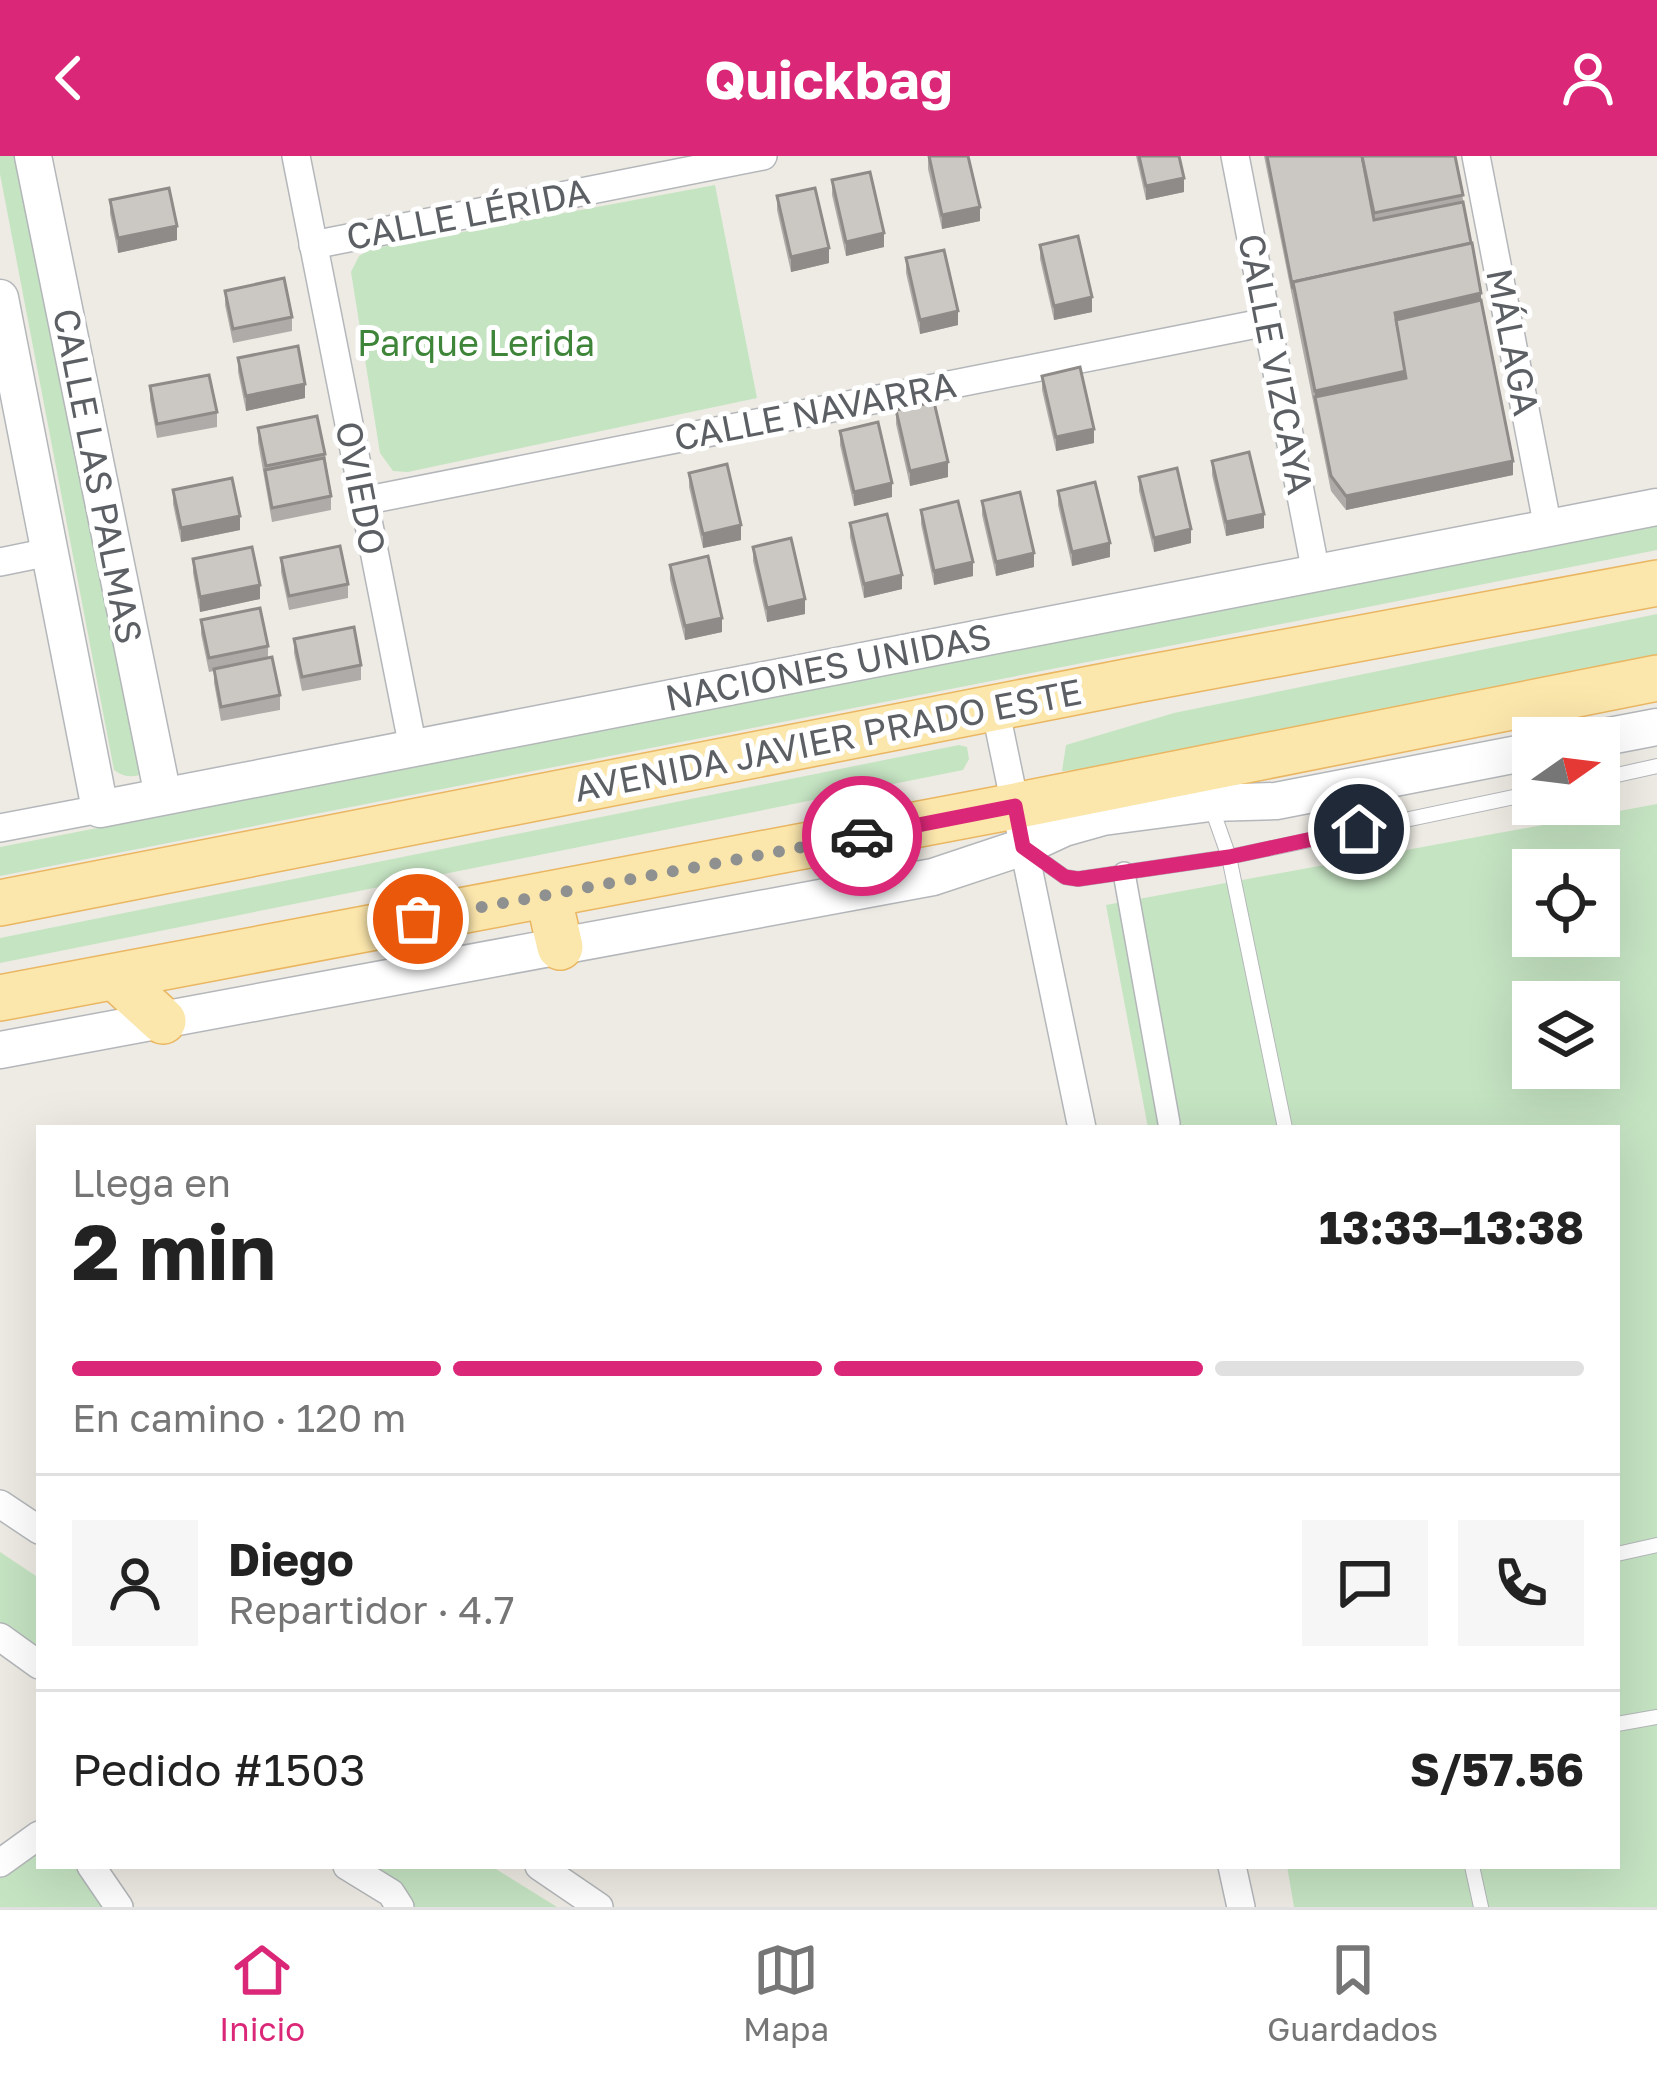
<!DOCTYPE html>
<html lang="es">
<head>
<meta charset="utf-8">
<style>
  body { margin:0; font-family:"Golos Text",sans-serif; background:#f6f6f6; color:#222; height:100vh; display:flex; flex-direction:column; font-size:45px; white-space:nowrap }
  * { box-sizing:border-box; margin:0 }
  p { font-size:39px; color:#767676 }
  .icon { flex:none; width:66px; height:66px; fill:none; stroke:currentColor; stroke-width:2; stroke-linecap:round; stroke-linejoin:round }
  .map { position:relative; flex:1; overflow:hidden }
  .drawer { position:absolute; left:36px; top:969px; width:1584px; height:744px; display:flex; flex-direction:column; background:#fff; border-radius:0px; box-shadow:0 12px 48px #0002 }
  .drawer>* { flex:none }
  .needle { width:78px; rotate:76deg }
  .tools { position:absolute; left:1512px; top:561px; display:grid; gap:24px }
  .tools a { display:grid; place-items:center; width:108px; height:108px; border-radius:0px; background:#fff; box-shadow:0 12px 48px #0002; font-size:60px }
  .pin { position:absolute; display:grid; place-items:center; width:102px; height:102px; color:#fff; margin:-51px; border:6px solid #fff; border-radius:50%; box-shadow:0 3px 12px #0007 }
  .courier { position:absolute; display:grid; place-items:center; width:120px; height:120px; margin:-60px; border:9px solid #db2777; border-radius:50%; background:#fff; color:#222; box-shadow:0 3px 15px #0007 }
  .overview em { font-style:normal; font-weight:700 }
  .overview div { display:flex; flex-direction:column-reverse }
  .overview { display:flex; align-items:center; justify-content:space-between; height:204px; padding:0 36px }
  h1 { font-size:78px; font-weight:700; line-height:90px }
  .bar { display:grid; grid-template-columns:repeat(4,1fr); gap:18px 12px; align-content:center; height:144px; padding:0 36px }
  .bar i { height:15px; border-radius:9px; background:#e0e0e0 }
  .bar .current { background:#db2777 }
  .bar p { grid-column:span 4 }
  .line { display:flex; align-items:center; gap:30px; padding:0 36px; border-top:3px solid #e0e0e0 }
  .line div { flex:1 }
  .round { display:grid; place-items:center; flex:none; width:126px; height:126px; border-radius:0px; background:#f6f6f6 }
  header { display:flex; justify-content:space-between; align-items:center; height:156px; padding:0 36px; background:#db2777; color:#fff; font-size:54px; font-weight:700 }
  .tabs { display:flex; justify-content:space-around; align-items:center; height:168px; border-top:3px solid #e0e0e0; background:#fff; font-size:33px; color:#767676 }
  .tabs a { display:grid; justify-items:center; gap:6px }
  .tabs .current { color:#db2777 }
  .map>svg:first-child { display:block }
  .green { fill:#c5e4c2; fill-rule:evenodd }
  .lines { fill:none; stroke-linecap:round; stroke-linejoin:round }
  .service-casing { stroke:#b4b7ba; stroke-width:16 }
  .pedestrian-casing { stroke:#b4b7ba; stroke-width:24 }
  .minor-casing { stroke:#b4b7ba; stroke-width:30 }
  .tertiary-casing { stroke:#b4b7ba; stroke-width:39 }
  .primary-casing { stroke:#eab661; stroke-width:48 }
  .service { stroke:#fff; stroke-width:14 }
  .pedestrian { stroke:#fff; stroke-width:21 }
  .minor { stroke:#fff; stroke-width:27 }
  .tertiary { stroke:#fff; stroke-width:36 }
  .primary { stroke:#fbe6ac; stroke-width:45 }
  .wall { fill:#afaba8 }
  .shaded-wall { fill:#8e8b88 }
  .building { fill:#cbc7c3; stroke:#8e8b88; stroke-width:3 }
  .done { stroke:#8f9191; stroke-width:12; stroke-dasharray:0 21.6 }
  .route { stroke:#db2777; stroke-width:15 }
  .labels { text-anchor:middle; stroke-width:10; stroke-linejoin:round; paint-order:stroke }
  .street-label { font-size:36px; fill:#5c6064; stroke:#fff }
  .park-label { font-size:36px; fill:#3e853a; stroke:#fff }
</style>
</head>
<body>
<header><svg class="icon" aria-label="back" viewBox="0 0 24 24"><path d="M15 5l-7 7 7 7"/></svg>Quickbag<svg class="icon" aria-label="person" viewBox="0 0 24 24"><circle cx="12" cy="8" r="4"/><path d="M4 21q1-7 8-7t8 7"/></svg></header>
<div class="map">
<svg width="1657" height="1751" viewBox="0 0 1657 1751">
  <rect width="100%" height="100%" fill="#eeebe4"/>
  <g class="green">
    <path d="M0 0H23L145 618C132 621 125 622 114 614L0 18Z"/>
    <path d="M715 29 757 242 408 316 393 315 380 297 351 116 359 100 371 93Z"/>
    <path d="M1657 367V394L0 720V691Z"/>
    <path d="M1657 458V508L1085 614 1062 615 1066 589 1174 557Z"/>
    <path d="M959 589 967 591 969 603 963 614 0 807V782Z"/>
    <path d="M1657 648V1751H1294L1287 1710H1617V972H1148L1106 749ZM1533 714H1599V780H1533ZM1533 846H1599V912H1533Z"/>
    <path d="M0 1396 39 1422V1508L0 1481Z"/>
    <path d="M39 1679V1710H91L119 1751H0V1707Z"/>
    <path d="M347 1710H491L557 1751H400Z"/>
  </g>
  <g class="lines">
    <g class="service-casing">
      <g id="service">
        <path d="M1599 623 1657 610"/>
        <path d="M1211 650 1229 701 1285 972"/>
        <path d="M1027 694 1065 721 1078 723 1229 701 1533 637"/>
        <path d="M1617 1398 1657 1389"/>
        <path d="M1617 1568 1657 1561"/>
        <path d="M1472 1710 1481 1751"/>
      </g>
    </g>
    <g class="pedestrian-casing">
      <path id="pedestrian" d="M1124 717 1169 967"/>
    </g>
    <g class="minor-casing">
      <g id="minor">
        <path d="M296 0 413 592"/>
        <path d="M1235 0 1316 417"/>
        <path d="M1476 0 1548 372"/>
        <path d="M313 89 763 0"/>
        <path d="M363 345 1267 166"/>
        <path d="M0 406 49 396"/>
        <path d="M995 552 1082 972"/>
        <path d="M0 672 100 653"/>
        <path d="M0 1348 39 1374"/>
        <path d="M0 1481 39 1509"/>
        <path d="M0 1707 39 1679"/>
        <path d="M91 1710 119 1751"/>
        <path d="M347 1710 391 1737 400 1751"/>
        <path d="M539 1710 599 1751"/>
        <path d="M1232 1710 1241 1751"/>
      </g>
    </g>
    <g class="tertiary-casing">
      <g id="tertiary">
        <path d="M33 0 163 640"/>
        <path d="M0 142 100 653 1657 351"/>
        <path d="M1599 582 1657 571"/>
        <path d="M0 894 933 721 1023 691 1064 672 1103 661 1210 647 1276 645 1533 595"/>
      </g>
    </g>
    <g class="primary-casing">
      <g id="primary">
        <path d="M548 739 560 791"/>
        <path d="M0 747 1136 524 1657 427"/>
        <path d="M115 821 163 865"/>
        <path d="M0 842 1015 650 1657 522"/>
      </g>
    </g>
    <use href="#service" class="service"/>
    <use href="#pedestrian" class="pedestrian"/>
    <use href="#minor" class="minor"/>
    <use href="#tertiary" class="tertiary"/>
    <use href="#primary" class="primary"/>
  </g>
  <g class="wall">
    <path d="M928 0 980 65 942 73 928 13Z"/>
    <path d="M1136 0H1179L1184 36 1146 44Z"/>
    <path d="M1264 0H1455L1513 319 1346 354 1331 335Z"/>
    <path d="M832 24 884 91 846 100 832 39Z"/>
    <path d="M777 40 829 107 791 116 777 54Z"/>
    <path d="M110 44 177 84 118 97 110 58Z"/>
    <path d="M1040 89 1092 156 1054 164 1040 103Z"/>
    <path d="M906 102 958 169 920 178 906 117Z"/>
    <path d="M225 135 292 161V175L233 187 225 149Z"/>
    <path d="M238 202 305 242 246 255 238 216Z"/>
    <path d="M1042 220 1094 287 1056 295 1042 234Z"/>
    <path d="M150 230 217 256V271L157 282 150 244Z"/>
    <path d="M896 254 948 321 910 330 896 268Z"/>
    <path d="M258 272 325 298 331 340V354L272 366 258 286Z"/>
    <path d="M840 275 892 341 854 350 840 289Z"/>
    <path d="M1212 305 1264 372 1226 380 1212 319Z"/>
    <path d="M689 317 741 384 703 392 689 331Z"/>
    <path d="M1139 321 1191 387 1154 396 1139 335Z"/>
    <path d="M173 334 240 374 181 386 173 348Z"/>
    <path d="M1058 335 1110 401 1072 410 1058 349Z"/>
    <path d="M982 345 1034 411 996 420 982 359Z"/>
    <path d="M921 354 973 420 934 429 921 368Z"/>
    <path d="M850 367 902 433 864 442 850 381Z"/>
    <path d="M753 391 805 458 767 466 753 405Z"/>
    <path d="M281 402 348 428V442L289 454 281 416Z"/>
    <path d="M193 403 260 443 200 456 193 417Z"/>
    <path d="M670 409 722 476 685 484 670 424Z"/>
    <path d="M201 464 268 490V502L280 539V554L221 565 214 527V515L209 516 201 478Z"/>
    <path d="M294 483 361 509V524L302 535 294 497Z"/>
  </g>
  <g class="shaded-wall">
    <path d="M1184 22V36L1146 44V30Z"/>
    <path d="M980 51V65L942 73V59Z"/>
    <path d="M177 70V84L118 97V82Z"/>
    <path d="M884 77V91L846 100V86Z"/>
    <path d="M829 92V107L791 116V101Z"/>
    <path d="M1481 137V159L1397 178 1395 157Z"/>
    <path d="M1092 141V156L1054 164V150Z"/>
    <path d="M958 155V169L920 178V164Z"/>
    <path d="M1406 215V236L1315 241V235Z"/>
    <path d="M305 228V242L246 255V240Z"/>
    <path d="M1094 273V287L1056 295V281Z"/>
    <path d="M1513 305V319L1346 354V340Z"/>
    <path d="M948 306V321L910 330V315Z"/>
    <path d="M892 327V341L854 350V336Z"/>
    <path d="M1264 358V372L1226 380V366Z"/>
    <path d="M240 360V374L181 386V372Z"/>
    <path d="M741 369V384L703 392V378Z"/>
    <path d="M1191 373V387L1154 396V382Z"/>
    <path d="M1110 387V401L1072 410V396Z"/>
    <path d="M1034 397V411L996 420V406Z"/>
    <path d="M973 406V420L934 429V415Z"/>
    <path d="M902 419V433L864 442V428Z"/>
    <path d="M260 429V443L200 456V441Z"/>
    <path d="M805 443V458L767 466V452Z"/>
    <path d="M722 462V476L685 484V470Z"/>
  </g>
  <g class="building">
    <path d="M929 0H968L980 51 942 59Z"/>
    <path d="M1139 0H1179L1184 22 1146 30Z"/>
    <path d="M1267 0H1362L1374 64 1463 46 1471 87 1293 126V133Z"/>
    <path d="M1362 0H1455L1463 39 1374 57Z"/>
    <path d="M870 16 884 77 846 86 832 24Z"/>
    <path d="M169 32 177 70 118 82 110 44Z"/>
    <path d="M815 32 829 92 791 101 777 40Z"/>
    <path d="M1078 80 1092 141 1054 150 1040 89Z"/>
    <path d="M1472 87 1481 137 1395 157 1406 215 1315 235 1293 126Z"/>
    <path d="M944 94 958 155 920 164 906 102Z"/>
    <path d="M284 122 292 161 233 173 225 135Z"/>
    <path d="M1481 144 1513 305 1346 340 1331 320 1315 241 1406 222 1396 164Z"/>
    <path d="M298 190 305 228 246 240 238 202Z"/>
    <path d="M1080 211 1094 273 1056 281 1042 220Z"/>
    <path d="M209 219 217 256 157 268 150 230Z"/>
    <path d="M934 246 948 306 910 315 896 254Z"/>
    <path d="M317 260 325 298 266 310 258 272Z"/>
    <path d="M878 266 892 327 854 336 840 275Z"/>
    <path d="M1249 296 1264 358 1226 366 1212 305Z"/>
    <path d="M324 302 331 340 272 352 265 314Z"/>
    <path d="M727 308 741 369 703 378 689 317Z"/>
    <path d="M1177 312 1191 373 1154 382 1139 321Z"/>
    <path d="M232 322 240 360 181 372 173 334Z"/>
    <path d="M1095 326 1110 387 1072 396 1058 335Z"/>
    <path d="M1020 336 1034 397 996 406 982 345Z"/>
    <path d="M958 345 973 406 934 415 921 354Z"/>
    <path d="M887 358 902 419 864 428 850 367Z"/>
    <path d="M791 382 805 443 767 452 753 391Z"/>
    <path d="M340 390 348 428 289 440 281 402Z"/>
    <path d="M252 391 260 429 200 441 193 403Z"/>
    <path d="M708 400 722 462 685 470 670 409Z"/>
    <path d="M260 452 268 490 209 502 201 464Z"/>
    <path d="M354 471 361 509 302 521 294 483Z"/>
    <path d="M272 501 280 539 221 551 214 513Z"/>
  </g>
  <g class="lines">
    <path class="done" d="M418 763 862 680"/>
    <path class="route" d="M862 680 1015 650 1023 691 1065 721 1078 723 1229 701 1359 673"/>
  </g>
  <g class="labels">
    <g class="street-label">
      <text transform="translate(468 58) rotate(-11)" y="13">CALLE LÉRIDA</text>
      <text transform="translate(1513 186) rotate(79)" y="13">MÁLAGA</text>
      <text transform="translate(1276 208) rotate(79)" y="13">CALLE VIZCAYA</text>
      <text transform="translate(815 255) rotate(-11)" y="13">CALLE NAVARRA</text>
      <text transform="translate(98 320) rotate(79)" y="13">CALLE LAS PALMAS</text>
      <text transform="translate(361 332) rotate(79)" y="13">OVIEDO</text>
      <text transform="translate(828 511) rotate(-11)" y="13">NACIONES UNIDAS</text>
      <text transform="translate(828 584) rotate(-11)" y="13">AVENIDA JAVIER PRADO ESTE</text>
    </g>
    <g class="park-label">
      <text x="476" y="200">Parque Lerida</text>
    </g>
  </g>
</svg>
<div class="tools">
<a><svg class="needle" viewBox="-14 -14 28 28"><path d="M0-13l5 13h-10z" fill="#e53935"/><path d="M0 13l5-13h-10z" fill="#767676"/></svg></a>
<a><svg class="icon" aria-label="locate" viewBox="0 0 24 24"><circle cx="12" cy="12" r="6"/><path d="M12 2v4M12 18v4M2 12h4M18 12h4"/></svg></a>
<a><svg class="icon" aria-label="layers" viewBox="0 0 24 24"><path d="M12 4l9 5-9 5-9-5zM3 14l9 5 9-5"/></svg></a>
</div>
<div class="pin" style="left:418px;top:763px;background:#ea580c"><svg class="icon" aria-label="bag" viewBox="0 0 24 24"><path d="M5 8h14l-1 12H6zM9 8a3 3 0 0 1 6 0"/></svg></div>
<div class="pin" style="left:1359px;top:673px;background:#1f2937"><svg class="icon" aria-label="home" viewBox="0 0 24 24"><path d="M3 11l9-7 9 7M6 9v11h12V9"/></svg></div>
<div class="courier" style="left:862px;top:680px"><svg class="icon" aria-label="car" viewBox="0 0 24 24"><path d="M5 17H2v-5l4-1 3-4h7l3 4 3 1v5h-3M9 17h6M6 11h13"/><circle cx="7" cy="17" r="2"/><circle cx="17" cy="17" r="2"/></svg></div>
<section class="drawer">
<div class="overview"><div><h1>2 min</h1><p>Llega en</p></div><em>13:33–13:38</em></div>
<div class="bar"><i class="current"></i><i class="current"></i><i class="current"></i><i></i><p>En camino · 120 m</p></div>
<div class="line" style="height:216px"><a class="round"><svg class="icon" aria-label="person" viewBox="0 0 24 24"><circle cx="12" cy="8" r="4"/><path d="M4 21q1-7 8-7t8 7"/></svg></a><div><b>Diego</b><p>Repartidor · 4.7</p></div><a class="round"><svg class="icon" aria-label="chat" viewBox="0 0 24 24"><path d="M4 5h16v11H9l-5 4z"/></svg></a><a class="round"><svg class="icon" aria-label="phone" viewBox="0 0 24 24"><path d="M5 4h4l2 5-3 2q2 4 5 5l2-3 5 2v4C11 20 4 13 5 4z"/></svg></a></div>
<div class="line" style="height:156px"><div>Pedido #1503</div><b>S/57.56</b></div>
</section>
</div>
<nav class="tabs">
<a class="current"><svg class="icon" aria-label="home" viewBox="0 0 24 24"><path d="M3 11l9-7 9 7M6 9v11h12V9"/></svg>Inicio</a>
<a><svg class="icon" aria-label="map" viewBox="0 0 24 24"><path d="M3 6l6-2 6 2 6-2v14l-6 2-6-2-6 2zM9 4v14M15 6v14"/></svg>Mapa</a>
<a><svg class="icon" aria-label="saved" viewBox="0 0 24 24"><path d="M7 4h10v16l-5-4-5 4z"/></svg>Guardados</a>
</nav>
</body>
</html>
